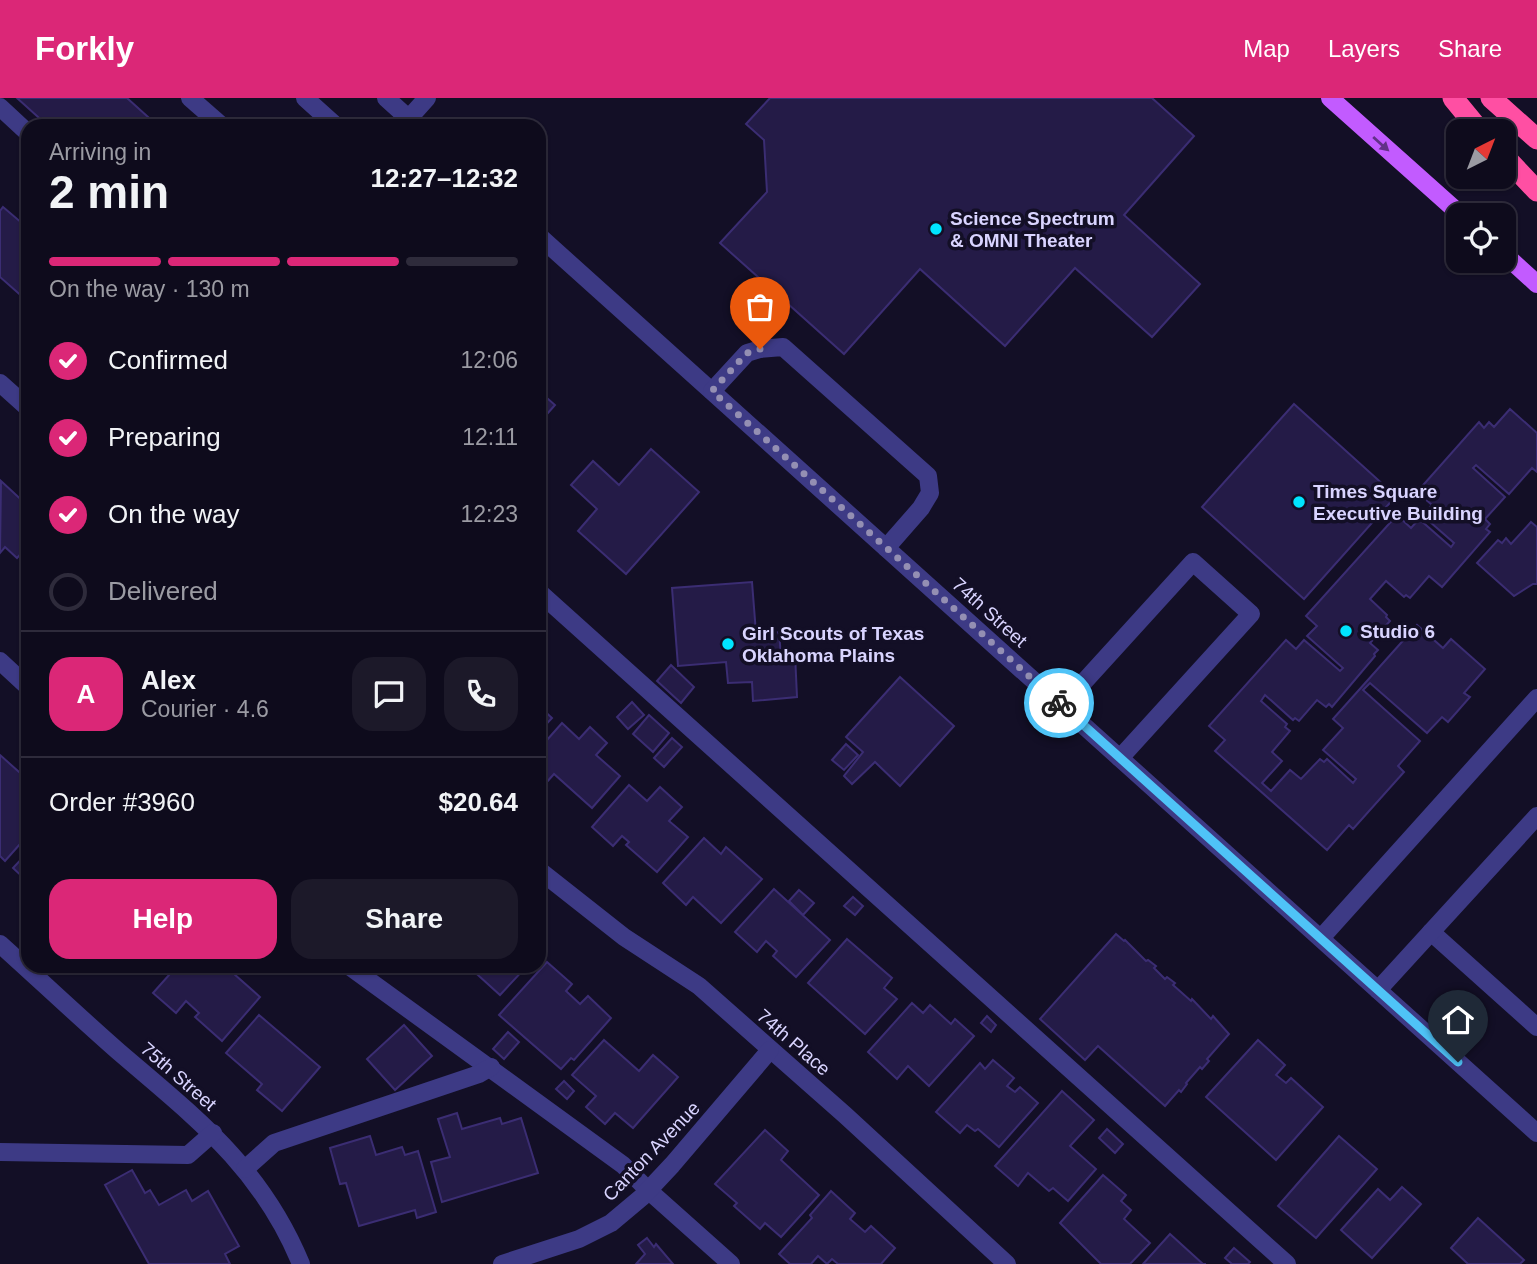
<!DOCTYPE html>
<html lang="en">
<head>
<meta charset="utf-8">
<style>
  body { margin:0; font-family:Arial,sans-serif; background:#1c1929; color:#f1f3f6; height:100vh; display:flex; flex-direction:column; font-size:26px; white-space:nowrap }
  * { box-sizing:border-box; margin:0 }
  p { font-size:23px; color:#9b9ba3 }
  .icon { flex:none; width:38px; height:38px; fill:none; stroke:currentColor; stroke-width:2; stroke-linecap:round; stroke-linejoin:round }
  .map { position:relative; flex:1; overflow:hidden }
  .sheet { position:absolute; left:21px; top:21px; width:525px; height:854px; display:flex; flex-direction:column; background:#0e0b1c; border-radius:21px; box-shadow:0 2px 5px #0004,0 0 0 2px #2e2b3b }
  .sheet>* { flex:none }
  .needle { width:46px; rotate:42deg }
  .fabs { position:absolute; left:1446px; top:21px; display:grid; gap:14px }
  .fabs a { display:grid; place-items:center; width:70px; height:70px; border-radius:14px; background:#0e0b1c; box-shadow:0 2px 5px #0004,0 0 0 2px #2e2b3b; font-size:35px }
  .pin { position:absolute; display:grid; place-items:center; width:60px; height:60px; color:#fff; margin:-72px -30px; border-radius:50% 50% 50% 0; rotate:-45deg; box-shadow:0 0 7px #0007 }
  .pin .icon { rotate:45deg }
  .courier { position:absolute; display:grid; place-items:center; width:70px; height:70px; margin:-35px; border:5px solid #4fc3f7; border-radius:50%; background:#fff; color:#222; box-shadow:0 2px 9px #0007 }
  .headline em { font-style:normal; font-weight:600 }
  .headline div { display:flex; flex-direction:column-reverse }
  .headline { display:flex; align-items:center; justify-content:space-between; height:119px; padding:0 28px }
  h1 { font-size:46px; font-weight:600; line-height:52px }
  .bar { display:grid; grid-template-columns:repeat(4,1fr); gap:10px 7px; align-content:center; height:84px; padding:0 28px }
  .bar i { height:9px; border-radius:5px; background:#2e2b3b }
  .bar .active { background:#db2777 }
  .bar p { grid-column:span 4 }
  .line { display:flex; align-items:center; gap:18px; padding:0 28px; border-top:2px solid #2e2b3b }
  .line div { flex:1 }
  .round { display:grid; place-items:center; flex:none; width:74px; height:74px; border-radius:21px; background:#1c1929 }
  ol { padding:0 28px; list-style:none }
  li { display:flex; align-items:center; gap:21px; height:77px }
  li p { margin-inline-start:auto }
  li .icon { padding:7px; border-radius:50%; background:#db2777; color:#fff; stroke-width:4 }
  li:last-child { color:#9b9ba3 }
  li i { width:38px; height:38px; border:4px solid #2e2b3b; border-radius:50% }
  .button { display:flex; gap:14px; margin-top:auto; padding:14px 28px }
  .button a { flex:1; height:80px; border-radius:21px; background:#db2777; color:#fff; font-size:28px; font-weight:600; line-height:80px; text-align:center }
  .button a+a { background:#1c1929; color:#f1f3f6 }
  header { display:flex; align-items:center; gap:42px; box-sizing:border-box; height:98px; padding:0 35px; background:#db2777; color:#fff }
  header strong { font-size:33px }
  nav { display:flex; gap:38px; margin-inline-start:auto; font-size:24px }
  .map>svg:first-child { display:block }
  .building { fill:#241b47; stroke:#3b2d73; stroke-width:2 }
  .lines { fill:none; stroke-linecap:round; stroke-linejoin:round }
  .minor { stroke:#3d3a85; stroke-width:18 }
  .major { stroke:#c25bff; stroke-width:18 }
  .highway { stroke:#ff4fa3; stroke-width:21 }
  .oneway { fill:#623188 }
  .done { stroke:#948fb3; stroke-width:7; stroke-dasharray:0 12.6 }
  .route { stroke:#4fc3f7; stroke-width:9 }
  .poi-dot { fill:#00e5ff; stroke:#130f26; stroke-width:2.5 }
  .labels { text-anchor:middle; stroke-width:7; stroke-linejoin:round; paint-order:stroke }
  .poi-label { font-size:19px; font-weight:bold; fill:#d9d4ff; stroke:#130f26; text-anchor:start }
  .street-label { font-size:19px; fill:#d9d4ff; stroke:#130f26 }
</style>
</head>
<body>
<header>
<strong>Forkly</strong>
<nav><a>Map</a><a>Layers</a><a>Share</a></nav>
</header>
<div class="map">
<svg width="1537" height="1166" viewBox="0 0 1537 1166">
  <rect width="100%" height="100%" fill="#130f26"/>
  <g class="building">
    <path d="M17 0H127L158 28H48Z"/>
    <path d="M770 0H1152L1194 38 1124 117 1200 186 1152 239 1075 170 1005 248 920 171 844 256 720 145 767 94 764 42 746 26Z"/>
    <path d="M3 109 23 126 28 121V197L25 201 0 179V113Z"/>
    <path d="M539 293 555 307 539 325Z"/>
    <path d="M1294 306 1396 398 1304 501 1202 409Z"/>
    <path d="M1510 311 1537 335V374L1532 370 1509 396 1476 367 1473 370 1505 399 1485 421 1490 426 1486 431 1490 434 1442 489 1429 478 1410 500 1406 497 1404 499 1386 483 1370 501 1387 517 1386 519 1390 523 1370 545 1378 552 1374 556 1375 558 1332 609 1329 606 1326 609 1317 602 1299 623 1295 620 1293 622 1265 597 1261 603 1287 626 1285 629 1290 633 1272 654 1282 663 1262 685 1271 693 1290 672 1301 681 1320 661 1324 664 1327 661 1353 685 1356 681 1323 652 1343 630 1333 621 1417 527 1443 550 1451 541 1485 571 1464 595 1470 599 1448 624 1442 619 1427 635 1370 585 1363 592 1420 643 1398 668 1404 674 1353 731 1349 727 1327 752 1215 653 1225 642 1209 628 1286 542 1296 551 1304 542 1340 573 1343 570 1307 538 1317 528 1306 518 1397 417 1411 430 1419 421 1451 449 1454 445 1422 417 1432 407 1417 394 1479 324 1484 330 1489 324 1494 329Z"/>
    <path d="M651 351 699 394 626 476 578 433 597 411 571 387 593 363 619 387Z"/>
    <path d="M1 383 28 408V448L17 460 5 449 0 455Z"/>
    <path d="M1531 424 1537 429V486H1533L1514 498 1477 465 1498 442 1502 445 1506 440 1511 446Z"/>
    <path d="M752 484 756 535 779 534 781 558 795 556 797 599 753 603 752 584 728 585 726 564 678 568 672 490Z"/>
    <path d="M671 567 694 589 681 605 657 583Z"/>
    <path d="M900 579 954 628 900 688 875 664 852 686 844 678 863 654 846 639Z"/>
    <path d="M632 604 644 617 628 631 617 619Z"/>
    <path d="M539 608 552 620 539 634Z"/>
    <path d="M649 617 669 635 653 654 633 636Z"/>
    <path d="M562 625 579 641 590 629 607 645 596 657 620 678 592 710 554 676 545 686 539 681V651Z"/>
    <path d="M672 640 682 649 664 669 654 660Z"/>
    <path d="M846 646 858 657 844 672 832 662Z"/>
    <path d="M0 657 28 682V737L5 763 0 758Z"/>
    <path d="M629 687 647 703 660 689 682 709 669 723 688 739 657 774 626 747 629 744 622 738 613 748 592 729Z"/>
    <path d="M704 740 721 756 726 749 762 781 721 825 693 799 686 807 663 785Z"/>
    <path d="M28 754V784L13 770Z"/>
    <path d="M774 791 830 842 796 879 773 858 777 853 766 843 757 854 735 834Z"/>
    <path d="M799 792 814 805 803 817 789 803Z"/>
    <path d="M853 799 863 808 855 817 844 808Z"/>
    <path d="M1116 836 1124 843 1125 842 1146 863 1148 862 1156 868 1154 870 1165 881 1167 879 1175 885 1173 887 1191 903 1192 901 1211 921 1213 918 1229 936 1207 961 1209 963 1202 971 1200 969 1186 985 1187 986 1181 994 1179 992 1165 1008 1098 948 1085 962 1040 921Z"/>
    <path d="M847 841 892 880 884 890 897 901 865 936 808 885Z"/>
    <path d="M547 864 572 886 566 893 580 906 588 898 611 920 574 962 571 960 561 971 499 917Z"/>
    <path d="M177 868H225L260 899 222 943 195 919 199 915 186 903 176 915 153 895Z"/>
    <path d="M468 868H527L500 897Z"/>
    <path d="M912 905 923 915 930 907 951 926 955 921 974 938 929 988 908 968 897 981 868 954Z"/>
    <path d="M259 917 320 969 282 1013 257 992 262 986 226 955Z"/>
    <path d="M987 918 996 927 991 934 981 925Z"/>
    <path d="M404 927 432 958 395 992 367 961Z"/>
    <path d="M508 934 519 944 504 961 493 951Z"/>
    <path d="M604 942 639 973 653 957 678 979 633 1030 615 1015 605 1026 586 1009 596 998 572 977Z"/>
    <path d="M1258 942 1285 967 1276 977 1286 985 1291 980 1323 1009 1276 1062 1206 999Z"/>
    <path d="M993 962 1014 980 1007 988 1015 994 1020 989 1038 1005 999 1049 978 1031 975 1033 967 1027 960 1035 936 1014 980 965 985 971Z"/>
    <path d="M564 983 574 993 567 1001 556 991Z"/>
    <path d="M1062 993 1094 1022 1070 1048 1096 1071 1068 1103 1053 1090 1049 1093 1028 1075 1018 1088 995 1068Z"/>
    <path d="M457 1015 462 1031 500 1020 502 1026 521 1020 538 1075 442 1104 431 1064 450 1059 438 1021Z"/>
    <path d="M1107 1031 1123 1046 1115 1055 1099 1040Z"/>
    <path d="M765 1032 788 1053 781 1062 819 1097 781 1139 765 1125 760 1131 734 1108 737 1105 715 1086Z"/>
    <path d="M370 1038 376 1057 402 1049 405 1057 418 1053 436 1114 417 1120 415 1112 359 1128 346 1085 340 1086 330 1050Z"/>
    <path d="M1339 1038 1377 1071 1316 1140 1278 1108Z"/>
    <path d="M132 1072 145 1095 150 1092 159 1107 186 1092 192 1103 208 1093 239 1148 225 1156 230 1166H149L105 1087Z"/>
    <path d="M1103 1077 1126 1097 1121 1103 1131 1112 1124 1121 1150 1145 1130 1166H1101L1060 1125Z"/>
    <path d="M1402 1089 1421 1106 1372 1160 1341 1132 1378 1091 1390 1102Z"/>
    <path d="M831 1093 855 1115 850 1121 865 1134 871 1128 895 1150 881 1166H838L832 1161 827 1166 818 1158 811 1166H790L779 1156 812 1120 810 1117Z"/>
    <path d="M1478 1120 1524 1162 1520 1166H1468L1451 1150Z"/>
    <path d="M1170 1136 1203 1166H1206H1143Z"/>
    <path d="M647 1140 654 1149 656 1146 673 1166H636L645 1156 638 1147Z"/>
    <path d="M1234 1150 1250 1164 1248 1166H1232L1225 1160Z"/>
  </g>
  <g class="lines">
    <g class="minor">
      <path d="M190 0 222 28"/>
      <path d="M305 0 336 28"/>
      <path d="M386 0 417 28"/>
      <path d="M0 9 28 35"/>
      <path d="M402 28 427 0"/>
      <path d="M539 138 1537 1035"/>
      <path d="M0 285 28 310"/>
      <path d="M712 293 747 255 760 251 783 249 928 378 930 395 921 410 886 450"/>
      <path d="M539 494 1287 1166"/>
      <path d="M0 563 28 589"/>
      <path d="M1062 608 1193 464 1251 516 1120 660"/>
      <path d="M539 772 624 839 699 888 845 1017 1007 1166"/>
      <path d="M1431 834 1537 929"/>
      <path d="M1321 840 1537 600"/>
      <path d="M0 846C40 882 79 919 119 954 196 1020 261 1069 301 1166"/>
      <path d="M349 868 623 1067 648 1092 731 1166"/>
      <path d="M1378 892 1537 718"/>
      <path d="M0 1054 188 1057 213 1035"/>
      <path d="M245 1071 274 1045 479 976 491 969"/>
      <path d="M502 1166 579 1141 611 1125 642 1099 672 1067 770 952"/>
    </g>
    <g class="major">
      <path d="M1330 0 1461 117"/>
      <path d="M1503 155 1537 186"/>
    </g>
    <g class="highway">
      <path d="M1453 0 1480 33"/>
      <path d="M1491 0 1537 41"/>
      <path d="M1503 57 1537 93"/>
    </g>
  </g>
  <defs><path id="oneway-solid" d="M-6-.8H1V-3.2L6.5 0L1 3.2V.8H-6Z" transform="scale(1.75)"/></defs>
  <use class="oneway" href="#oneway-solid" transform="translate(1381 46) rotate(42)"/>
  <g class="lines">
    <path class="done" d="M760 251 747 255 712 293 1059 605"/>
    <path class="route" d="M1059 605 1458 964"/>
  </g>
  <g class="poi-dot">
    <circle cx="936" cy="131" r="7"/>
    <circle cx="1299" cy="404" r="7"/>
    <circle cx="1346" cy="533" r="7"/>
    <circle cx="728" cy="546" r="7"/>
  </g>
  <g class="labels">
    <g class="poi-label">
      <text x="950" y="127">Science Spectrum<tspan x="950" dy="22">&amp; OMNI Theater</tspan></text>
      <text x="1313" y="400">Times Square<tspan x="1313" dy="22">Executive Building</tspan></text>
      <text x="1360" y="540">Studio 6</text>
      <text x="742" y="542">Girl Scouts of Texas<tspan x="742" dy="22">Oklahoma Plains</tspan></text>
    </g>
    <g class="street-label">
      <text transform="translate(990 514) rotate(42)" y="7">74th Street</text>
      <text transform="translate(794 944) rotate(41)" y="7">74th Place</text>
      <text transform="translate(179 978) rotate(41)" y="7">75th Street</text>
      <text transform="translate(651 1053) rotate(-46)" y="7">Canton Avenue</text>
    </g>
  </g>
</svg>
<div class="fabs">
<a><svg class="needle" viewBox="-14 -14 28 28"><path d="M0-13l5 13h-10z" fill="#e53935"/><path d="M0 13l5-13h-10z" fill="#9b9ba3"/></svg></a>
<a><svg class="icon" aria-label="locate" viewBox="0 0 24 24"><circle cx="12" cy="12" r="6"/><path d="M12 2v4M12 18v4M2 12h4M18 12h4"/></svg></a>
</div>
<div class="pin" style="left:760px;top:251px;background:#ea580c"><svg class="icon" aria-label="bag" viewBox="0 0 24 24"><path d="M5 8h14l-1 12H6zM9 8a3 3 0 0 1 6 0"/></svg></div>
<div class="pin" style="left:1458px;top:964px;background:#1f2937"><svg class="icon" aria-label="home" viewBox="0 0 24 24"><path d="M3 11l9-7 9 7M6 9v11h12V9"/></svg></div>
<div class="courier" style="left:1059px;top:605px"><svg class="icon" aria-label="bike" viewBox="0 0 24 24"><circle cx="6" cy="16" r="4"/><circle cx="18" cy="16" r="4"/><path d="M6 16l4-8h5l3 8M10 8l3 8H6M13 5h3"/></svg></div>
<section class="sheet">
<div class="headline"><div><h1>2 min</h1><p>Arriving in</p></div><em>12:27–12:32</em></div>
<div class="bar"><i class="active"></i><i class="active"></i><i class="active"></i><i></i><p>On the way · 130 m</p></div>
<ol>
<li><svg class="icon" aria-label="check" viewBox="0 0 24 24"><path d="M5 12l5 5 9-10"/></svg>Confirmed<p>12:06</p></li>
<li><svg class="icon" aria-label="check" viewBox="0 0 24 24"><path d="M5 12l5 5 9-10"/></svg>Preparing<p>12:11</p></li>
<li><svg class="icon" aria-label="check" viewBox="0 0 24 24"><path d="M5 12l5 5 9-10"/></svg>On the way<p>12:23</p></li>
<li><i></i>Delivered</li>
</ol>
<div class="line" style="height:126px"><b class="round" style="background:#db2777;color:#fff">A</b><div><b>Alex</b><p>Courier · 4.6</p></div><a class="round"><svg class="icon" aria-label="chat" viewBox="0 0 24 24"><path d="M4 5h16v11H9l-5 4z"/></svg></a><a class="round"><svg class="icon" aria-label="phone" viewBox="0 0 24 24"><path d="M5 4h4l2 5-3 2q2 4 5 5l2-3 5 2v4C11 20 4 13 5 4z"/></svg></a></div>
<div class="line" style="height:91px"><div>Order #3960</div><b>$20.64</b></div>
<div class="button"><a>Help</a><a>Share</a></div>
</section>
</div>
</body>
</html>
